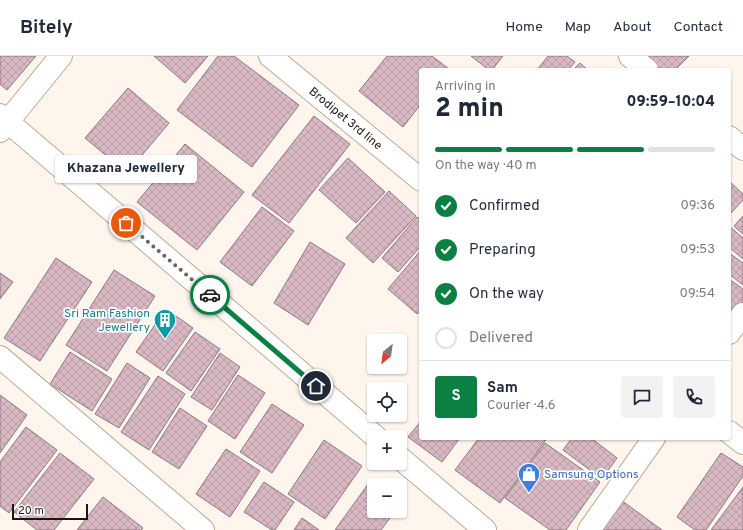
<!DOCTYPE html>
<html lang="en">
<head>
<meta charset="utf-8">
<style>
  body { margin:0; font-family:Overpass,sans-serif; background:#f2f2f3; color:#1f2937; height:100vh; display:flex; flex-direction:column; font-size:15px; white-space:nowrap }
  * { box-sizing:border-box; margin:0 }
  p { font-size:13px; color:#747a83 }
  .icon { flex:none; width:22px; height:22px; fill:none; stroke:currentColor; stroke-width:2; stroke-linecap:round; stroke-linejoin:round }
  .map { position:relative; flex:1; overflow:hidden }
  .drawer { position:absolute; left:419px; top:12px; width:312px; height:372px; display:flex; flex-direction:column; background:#fff; border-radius:4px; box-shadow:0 1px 3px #0004 }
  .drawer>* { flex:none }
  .needle { width:26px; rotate:209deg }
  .fabs { position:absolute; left:367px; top:278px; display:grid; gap:8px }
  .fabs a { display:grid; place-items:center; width:40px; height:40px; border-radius:4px; background:#fff; box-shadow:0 1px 3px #0004; font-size:20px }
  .scale { position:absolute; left:12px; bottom:10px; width:76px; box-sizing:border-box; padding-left:4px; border:2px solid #1d150e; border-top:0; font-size:11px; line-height:14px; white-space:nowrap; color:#1d150e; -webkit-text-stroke:3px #fff; paint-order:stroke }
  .pin { position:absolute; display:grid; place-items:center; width:34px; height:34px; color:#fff; margin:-17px; border:2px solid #fff; border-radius:50%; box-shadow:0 1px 4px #0007 }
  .courier { position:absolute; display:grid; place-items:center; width:40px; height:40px; margin:-20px; border:3px solid #0b8043; border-radius:50%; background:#fff; color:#222; box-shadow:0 1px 5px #0007 }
  .bubble { position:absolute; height:28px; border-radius:4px; background:#fff; box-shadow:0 1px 3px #0004; font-size:13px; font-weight:800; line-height:28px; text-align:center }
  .summary em { font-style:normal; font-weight:800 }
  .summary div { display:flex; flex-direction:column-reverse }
  .summary { display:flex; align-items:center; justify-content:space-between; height:68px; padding:0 16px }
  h1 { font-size:26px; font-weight:800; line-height:30px }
  .bar { display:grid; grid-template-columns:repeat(4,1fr); gap:6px 4px; align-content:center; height:48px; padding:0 16px }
  .bar i { height:5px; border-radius:3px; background:#e0e1e3 }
  .bar .current { background:#0b8043 }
  .bar p { grid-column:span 4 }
  .line { display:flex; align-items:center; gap:10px; padding:0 16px; border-top:1px solid #e0e1e3 }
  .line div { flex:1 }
  .round { display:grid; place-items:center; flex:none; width:42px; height:42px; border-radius:4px; background:#f2f2f3 }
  ol { padding:0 16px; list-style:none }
  li { display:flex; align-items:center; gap:12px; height:44px }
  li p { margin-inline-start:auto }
  li .icon { padding:4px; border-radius:50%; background:#0b8043; color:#fff; stroke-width:4 }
  li:last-child { color:#747a83 }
  li i { width:22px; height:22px; border:2px solid #e0e1e3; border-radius:50% }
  header { display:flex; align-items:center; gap:24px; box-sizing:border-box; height:56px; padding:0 20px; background:#fff; border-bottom:1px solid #e0e1e3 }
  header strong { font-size:19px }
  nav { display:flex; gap:22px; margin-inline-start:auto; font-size:14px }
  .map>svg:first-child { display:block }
  .building { fill:url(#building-cross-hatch); stroke:#91757f }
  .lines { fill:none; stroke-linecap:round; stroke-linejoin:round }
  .minor-casing { stroke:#beaa95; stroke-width:24 }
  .minor { stroke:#fff; stroke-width:22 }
  .done { stroke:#6c645c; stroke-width:4; stroke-dasharray:0 7.2 }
  .route { stroke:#0b8043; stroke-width:5 }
  .labels { text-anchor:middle; stroke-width:3.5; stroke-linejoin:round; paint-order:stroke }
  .street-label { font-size:12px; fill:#1d150e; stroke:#fff }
  .culture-label { font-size:12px; fill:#0d838f; stroke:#fff; text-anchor:end }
  .shop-label { font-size:12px; fill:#366cbe; stroke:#fff; text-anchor:start }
</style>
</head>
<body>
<header>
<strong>Bitely</strong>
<nav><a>Home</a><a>Map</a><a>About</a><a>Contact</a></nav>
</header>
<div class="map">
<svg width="743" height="474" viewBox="0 0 743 474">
  <defs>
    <pattern id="building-cross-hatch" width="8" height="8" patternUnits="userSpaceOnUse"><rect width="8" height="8" fill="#d7b8c3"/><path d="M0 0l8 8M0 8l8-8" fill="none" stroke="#b89da6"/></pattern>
  </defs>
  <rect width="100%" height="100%" fill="#fef6ed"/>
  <g class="building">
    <path d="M0 0H36L7 34 0 28Z"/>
    <path d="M154 0H208L185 27Z"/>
    <path d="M218 0H234L299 49 252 111 177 54Z"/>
    <path d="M387 0H432L449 13 421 14V48L403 71 359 35Z"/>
    <path d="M471 0H503L492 14H489Z"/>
    <path d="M548 0H567L575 6 568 14H537Z"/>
    <path d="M646 0H689L675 14H661Z"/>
    <path d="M580 7 588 14H573Z"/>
    <path d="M128 32 169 67 127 117 85 82Z"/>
    <path d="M314 60 350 88 289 167 252 139Z"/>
    <path d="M185 88 244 136 197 194 137 146Z"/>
    <path d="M348 102 385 136 356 167 319 134Z"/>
    <path d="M729 125 743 138V144L729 159Z"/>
    <path d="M389 135 416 160 373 207 346 182Z"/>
    <path d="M262 151 294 175 252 230 220 206Z"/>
    <path d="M743 160V178L734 170Z"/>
    <path d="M417 161 421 164V190L398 216 382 202Z"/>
    <path d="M729 170 743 182V203L729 191Z"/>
    <path d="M310 186 345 208 308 269 274 247Z"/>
    <path d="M421 194V253L417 258 388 233Z"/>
    <path d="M729 197 743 207V229L729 218Z"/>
    <path d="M56 202 92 226 40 305 4 282Z"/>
    <path d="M114 214 155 240 107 315 66 289Z"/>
    <path d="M0 217 13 226 0 243Z"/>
    <path d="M729 223 743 233V244L729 264Z"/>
    <path d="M166 253 193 272 163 315 136 296Z"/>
    <path d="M195 276 220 293 191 335 166 317Z"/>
    <path d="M70 296 112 323 92 355 50 328Z"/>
    <path d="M220 297 240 311 212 354 191 341Z"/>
    <path d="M127 307 150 322 119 372 95 358Z"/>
    <path d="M238 319 265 337 235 383 208 365Z"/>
    <path d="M158 320 185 338 149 394 121 376Z"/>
    <path d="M0 339 27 359 0 397Z"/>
    <path d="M272 348 304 369 272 417 240 396Z"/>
    <path d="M180 352 207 370 179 413 152 396Z"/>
    <path d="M421 365V382H460L442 406 408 381Z"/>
    <path d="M26 371 57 394 9 457 0 450V406Z"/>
    <path d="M479 382H547L500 447 455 414Z"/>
    <path d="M572 382H591L617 402 602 423 563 394Z"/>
    <path d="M324 384 362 410 325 463 288 438Z"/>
    <path d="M545 387 600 426 566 474H550L505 442Z"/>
    <path d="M226 393 260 415 230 461 196 438Z"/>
    <path d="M60 397 94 423 54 474H37L14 456Z"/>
    <path d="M721 397 743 411V420L706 474H695L677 461Z"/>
    <path d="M371 424 377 429H374V455H395L381 474H335Z"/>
    <path d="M264 426 294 446 275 474H272L244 456Z"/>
    <path d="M743 431V474H711Z"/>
    <path d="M103 441 143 472 141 474H77Z"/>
    <path d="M621 444 662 474H599Z"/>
    <path d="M302 462 319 474H294Z"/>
  </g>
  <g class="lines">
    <g class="minor-casing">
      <g id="minor">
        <path id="s1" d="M270 0 421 124"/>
        <path d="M630 0 647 14"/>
        <path d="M0 59 376 381"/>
        <path d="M0 75 61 0"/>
        <path d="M729 81 743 93"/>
        <path d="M729 277 743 258"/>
        <path d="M0 301 203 474"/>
        <path d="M729 376 743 387"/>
        <path d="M400 402 485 474"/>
        <path d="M589 474 654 382"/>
      </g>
    </g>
    <use href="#minor" class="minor"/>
  </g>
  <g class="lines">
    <path class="done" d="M126 167 210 239"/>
    <path class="route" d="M210 239 316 330"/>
  </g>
  <defs>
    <g id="building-pin" transform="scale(1.15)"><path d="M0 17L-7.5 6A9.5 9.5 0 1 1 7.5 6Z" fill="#0f9aa8" stroke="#fff"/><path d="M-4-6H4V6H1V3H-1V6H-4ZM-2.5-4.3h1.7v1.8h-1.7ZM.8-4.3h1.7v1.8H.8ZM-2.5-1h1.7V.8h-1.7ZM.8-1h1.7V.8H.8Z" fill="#fff"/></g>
    <g id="shop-pin" transform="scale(1.15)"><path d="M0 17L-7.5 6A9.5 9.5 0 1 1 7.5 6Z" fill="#3f7fe0" stroke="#fff"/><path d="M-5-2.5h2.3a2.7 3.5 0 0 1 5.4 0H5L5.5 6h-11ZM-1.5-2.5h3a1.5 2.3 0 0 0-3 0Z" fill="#fff"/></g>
  </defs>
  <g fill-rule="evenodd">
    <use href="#building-pin" x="165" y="264"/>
    <use href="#shop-pin" x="529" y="418"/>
  </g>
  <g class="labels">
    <g class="street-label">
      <text dy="4" stroke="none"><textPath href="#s1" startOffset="98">Brodipet 3rd line</textPath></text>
    </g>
    <g class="culture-label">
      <text x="150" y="261">Sri Ram Fashion<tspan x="150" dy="14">Jewellery</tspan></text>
    </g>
    <g class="shop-label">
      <text x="544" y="422">Samsung Options</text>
    </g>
  </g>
</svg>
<div class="fabs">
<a><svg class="needle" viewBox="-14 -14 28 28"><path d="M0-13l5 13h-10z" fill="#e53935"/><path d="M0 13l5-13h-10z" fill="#747a83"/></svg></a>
<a><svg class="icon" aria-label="locate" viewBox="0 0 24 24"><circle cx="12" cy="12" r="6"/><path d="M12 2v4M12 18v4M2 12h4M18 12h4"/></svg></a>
<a>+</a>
<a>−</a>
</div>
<div class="scale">20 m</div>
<div class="pin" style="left:126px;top:167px;background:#ea580c"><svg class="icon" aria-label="bag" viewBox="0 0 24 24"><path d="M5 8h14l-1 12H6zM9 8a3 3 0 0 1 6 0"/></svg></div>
<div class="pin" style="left:316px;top:330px;background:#1f2937"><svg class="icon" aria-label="home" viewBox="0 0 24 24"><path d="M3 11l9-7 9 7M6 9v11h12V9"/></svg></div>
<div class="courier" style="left:210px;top:239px"><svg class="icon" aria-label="car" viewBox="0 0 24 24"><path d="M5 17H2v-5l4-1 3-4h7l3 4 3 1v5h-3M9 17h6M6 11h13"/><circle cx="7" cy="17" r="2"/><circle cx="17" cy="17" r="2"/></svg></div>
<div class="bubble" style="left:55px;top:99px;width:142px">Khazana Jewellery</div>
<section class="drawer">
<div class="summary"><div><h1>2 min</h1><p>Arriving in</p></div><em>09:59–10:04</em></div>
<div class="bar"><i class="current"></i><i class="current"></i><i class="current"></i><i></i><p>On the way · 40 m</p></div>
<ol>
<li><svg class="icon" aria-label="check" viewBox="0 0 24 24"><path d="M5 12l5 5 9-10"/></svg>Confirmed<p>09:36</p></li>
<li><svg class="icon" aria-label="check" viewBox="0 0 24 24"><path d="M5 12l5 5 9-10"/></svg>Preparing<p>09:53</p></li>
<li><svg class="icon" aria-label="check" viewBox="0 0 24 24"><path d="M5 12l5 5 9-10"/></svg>On the way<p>09:54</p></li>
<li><i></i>Delivered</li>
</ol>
<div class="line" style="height:72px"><b class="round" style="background:#0b8043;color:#fff">S</b><div><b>Sam</b><p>Courier · 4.6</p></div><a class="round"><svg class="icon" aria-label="chat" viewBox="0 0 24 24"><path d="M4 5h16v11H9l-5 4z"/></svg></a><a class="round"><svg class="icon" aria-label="phone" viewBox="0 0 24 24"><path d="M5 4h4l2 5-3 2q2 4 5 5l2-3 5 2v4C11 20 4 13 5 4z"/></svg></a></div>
</section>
</div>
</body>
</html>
